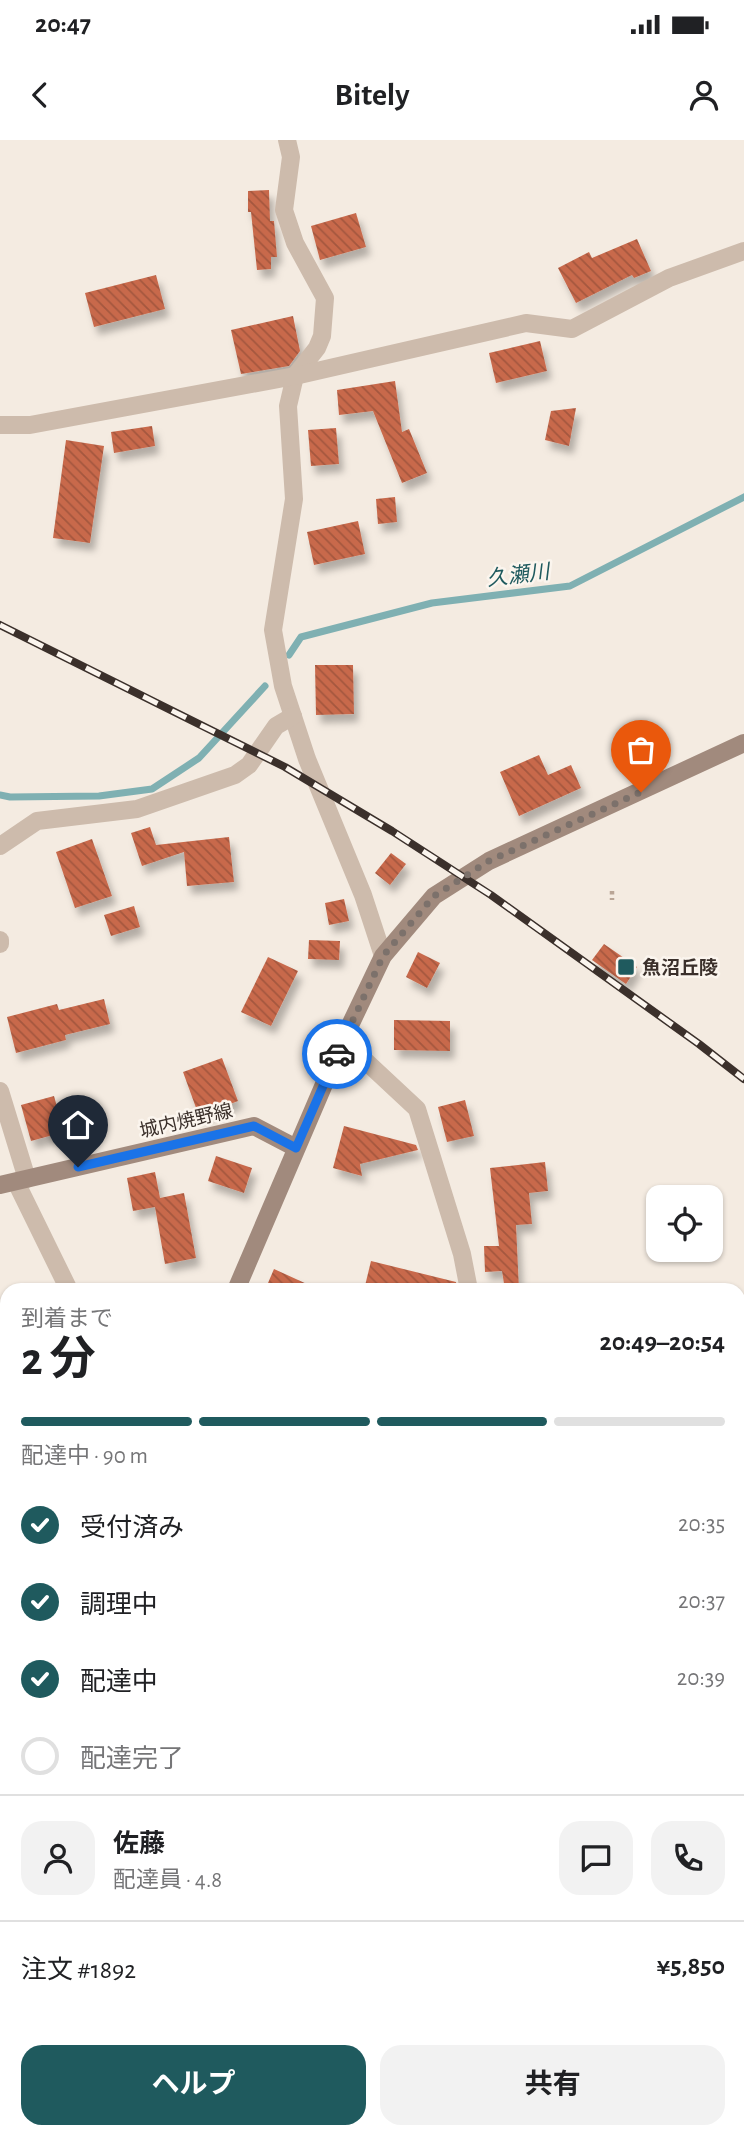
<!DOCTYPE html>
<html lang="ja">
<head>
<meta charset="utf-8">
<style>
  body { margin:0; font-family:"Alegreya Sans","Noto Sans JP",sans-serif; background:#f2f2f2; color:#202124; height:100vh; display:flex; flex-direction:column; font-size:26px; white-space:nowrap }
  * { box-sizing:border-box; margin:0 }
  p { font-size:23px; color:#757577 }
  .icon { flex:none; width:38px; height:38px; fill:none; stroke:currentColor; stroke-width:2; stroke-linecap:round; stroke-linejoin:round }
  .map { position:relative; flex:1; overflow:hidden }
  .sheet { position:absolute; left:0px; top:1143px; width:746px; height:856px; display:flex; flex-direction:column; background:#fff; border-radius:21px 21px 0 0; box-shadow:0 2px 5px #0004 }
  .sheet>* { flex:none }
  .controls { position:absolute; left:646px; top:1045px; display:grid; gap:14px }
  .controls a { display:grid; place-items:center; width:77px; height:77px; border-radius:14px; background:#fff; box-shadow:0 2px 5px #0004; font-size:35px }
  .pin { position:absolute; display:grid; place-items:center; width:60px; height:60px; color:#fff; margin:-72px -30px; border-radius:50% 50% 50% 0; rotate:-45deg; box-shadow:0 0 7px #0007 }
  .pin .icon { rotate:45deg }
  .courier { position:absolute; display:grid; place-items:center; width:70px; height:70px; margin:-35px; border:5px solid #1a73e8; border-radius:50%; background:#fff; color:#222; box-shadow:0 2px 9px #0007 }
  .summary em { font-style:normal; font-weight:700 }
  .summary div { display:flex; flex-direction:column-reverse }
  .summary { display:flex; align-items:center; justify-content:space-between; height:119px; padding:0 21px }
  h1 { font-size:46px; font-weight:700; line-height:52px }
  .bar { display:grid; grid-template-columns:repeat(4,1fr); gap:10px 7px; align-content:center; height:84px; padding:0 21px }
  .bar i { height:9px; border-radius:5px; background:#e0e0e0 }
  .bar .on { background:#1f5a5e }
  .bar p { grid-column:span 4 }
  .line { display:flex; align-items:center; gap:18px; padding:0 21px; border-top:2px solid #e0e0e0 }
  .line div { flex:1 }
  .round { display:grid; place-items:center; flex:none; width:74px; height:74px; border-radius:21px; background:#f2f2f2 }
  ol { padding:0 21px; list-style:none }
  li { display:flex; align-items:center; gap:21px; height:77px }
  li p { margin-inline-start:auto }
  li .icon { padding:7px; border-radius:50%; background:#1f5a5e; color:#fff; stroke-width:4 }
  li:last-child { color:#757577 }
  li i { width:38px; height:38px; border:4px solid #e0e0e0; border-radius:50% }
  .cta { display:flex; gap:14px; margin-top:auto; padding:14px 21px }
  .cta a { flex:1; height:80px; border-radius:21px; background:#1f5a5e; color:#fff; font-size:28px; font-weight:700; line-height:80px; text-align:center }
  .cta a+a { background:#f2f2f2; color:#202124 }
  .status { display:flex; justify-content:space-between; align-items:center; height:49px; padding:0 35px; background:#fff; direction:ltr }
  .status svg { height:19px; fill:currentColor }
  header { display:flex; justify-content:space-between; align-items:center; height:91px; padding:0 21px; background:#fff; font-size:32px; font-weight:700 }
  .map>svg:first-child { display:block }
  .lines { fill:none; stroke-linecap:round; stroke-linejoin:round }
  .stream { stroke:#7fb0b2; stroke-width:7 }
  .building { fill:url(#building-back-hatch); filter:url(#shadow) }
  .path { stroke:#b9a596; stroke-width:4.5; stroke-dasharray:3.5 3.5; stroke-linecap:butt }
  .minor { stroke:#cdbbac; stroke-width:18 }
  .tertiary { stroke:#cdbbac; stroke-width:18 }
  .secondary { stroke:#a18a7d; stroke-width:18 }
  .rail-casing { stroke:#3b302b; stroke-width:8 }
  .rail { stroke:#fbf5ee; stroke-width:5; stroke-dasharray:16; stroke-linecap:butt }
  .done { stroke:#7c716b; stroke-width:7; stroke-dasharray:0 12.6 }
  .route { stroke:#1a73e8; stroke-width:9 }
  .poi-dot { fill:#1f5a5e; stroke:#fbf5ee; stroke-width:2.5 }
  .labels { text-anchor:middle; stroke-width:5; stroke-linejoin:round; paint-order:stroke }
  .poi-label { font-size:19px; font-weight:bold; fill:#3b302b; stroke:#fbf5ee; text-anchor:start }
  .street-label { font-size:19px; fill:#3b302b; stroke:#fbf5ee }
  .water-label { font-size:21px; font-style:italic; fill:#1f5a5e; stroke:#fbf5ee }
</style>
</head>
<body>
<div class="status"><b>20:47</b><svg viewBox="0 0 49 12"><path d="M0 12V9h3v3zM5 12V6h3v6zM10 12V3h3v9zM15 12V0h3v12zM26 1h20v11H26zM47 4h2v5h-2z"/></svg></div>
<header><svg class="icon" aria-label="back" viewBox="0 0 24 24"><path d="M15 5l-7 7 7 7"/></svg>Bitely<svg class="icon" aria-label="person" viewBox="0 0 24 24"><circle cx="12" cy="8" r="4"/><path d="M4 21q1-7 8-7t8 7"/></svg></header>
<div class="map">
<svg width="744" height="1998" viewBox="0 0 744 1998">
  <defs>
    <pattern id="building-back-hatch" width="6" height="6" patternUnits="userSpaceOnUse" patternTransform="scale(1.75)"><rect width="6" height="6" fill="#c8694b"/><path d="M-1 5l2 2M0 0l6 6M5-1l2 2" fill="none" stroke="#a4573f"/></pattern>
    <filter id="shadow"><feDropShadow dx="4.5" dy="8" stdDeviation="3.5" flood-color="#0004"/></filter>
  </defs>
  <rect width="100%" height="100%" fill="#f4ebe1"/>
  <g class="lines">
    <g class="stream">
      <path d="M289 515 301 497 432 463 570 446 744 357"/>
      <path d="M0 655 10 657 99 656 152 649 199 618 265 546"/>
    </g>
  </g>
  <g class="building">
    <path d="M269 50 270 81H274L277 117H271V129L257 130 251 72H248V51Z"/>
    <path d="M356 73 366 107 320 120 311 86Z"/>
    <path d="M637 99 651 131 634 138 632 135 576 163 558 128 589 112 592 118Z"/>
    <path d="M156 135 165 169 94 187 85 153Z"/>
    <path d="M293 176 300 211 289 226 241 234 231 190Z"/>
    <path d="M540 201 547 231 496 243 489 213Z"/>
    <path d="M395 241 402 292 409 289 427 333 402 343 373 271 339 275 337 250Z"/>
    <path d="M576 268 569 306 545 300 551 271Z"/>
    <path d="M152 286 155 306 114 313 111 292Z"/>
    <path d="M336 288 339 324 311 326 308 290Z"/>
    <path d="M66 300 104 306 90 403 53 398Z"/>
    <path d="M395 357 397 382 378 384 376 359Z"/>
    <path d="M358 381 365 414 314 425 307 392Z"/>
    <path d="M315 525H353L354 574 316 575Z"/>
    <path d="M539 615 548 635 571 625 581 648 519 676 500 632Z"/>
    <path d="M150 687 156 705 229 697 234 742 187 746 184 712 142 726 131 693Z"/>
    <path d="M92 699 112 756 75 768 56 712Z"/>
    <path d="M391 713 406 724 390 745 375 733Z"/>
    <path d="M344 759 349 781 329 785 325 763Z"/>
    <path d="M134 766 140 787 111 796 104 775Z"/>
    <path d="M309 800 340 801 339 820 308 819Z"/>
    <path d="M604 804 637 827 626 844 592 820Z"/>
    <path d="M418 812 440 823 427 848 406 837Z"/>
    <path d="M268 817 298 831 271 886 241 872Z"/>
    <path d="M104 859 110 884 65 895 66 900 16 913 7 877 57 864 59 870Z"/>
    <path d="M394 880 450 881V911L394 910Z"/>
    <path d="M222 918 238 961 199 976 183 932Z"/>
    <path d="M54 956 64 992 31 1001 21 965Z"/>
    <path d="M465 960 474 996 447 1002 438 967Z"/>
    <path d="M344 986 416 1005 418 1010 360 1024 362 1036 333 1028Z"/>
    <path d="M216 1016 252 1028 244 1053 208 1041Z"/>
    <path d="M545 1022 548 1051 529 1053 532 1084 516 1085 519 1150H505L502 1131 485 1132 484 1106H499L490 1028Z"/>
    <path d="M155 1032 160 1058 184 1053 196 1118 165 1124 155 1067 133 1071 127 1038Z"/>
    <path d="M371 1121 456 1142 457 1150H364Z"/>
    <path d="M274 1129 320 1150H265Z"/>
  </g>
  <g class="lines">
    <g class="path">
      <path d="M612 751V760"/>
      <path d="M738 1702H744"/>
      <path d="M637 1992V1998"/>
    </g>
    <g class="minor">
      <path d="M287 0 291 17 284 70 295 103 325 158 322 196 317 208 295 236 288 266 294 359 273 490 283 546 307 619 363 755 383 816"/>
      <path d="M0 285H30L295 236 526 183 572 189 669 138 744 111"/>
      <path d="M0 706 37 681 137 669 235 635 249 625 276 586 293 576"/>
      <path d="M0 800V804"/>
      <path d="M343 900 417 969 462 1114 469 1150"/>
      <path d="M0 951 27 1039"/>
      <path d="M16 1042 69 1150"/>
      <path d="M738 1266 744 1267"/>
      <path d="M0 1290 7 1286"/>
    </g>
    <g class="tertiary">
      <path d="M0 1885 7 1892"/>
      <path d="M112 1992 119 1998"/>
    </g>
    <g class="secondary">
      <path d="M0 1045 254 986 296 1008"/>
      <path d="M236 1150 343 900 383 816 434 756 489 721 744 603"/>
      <path d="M0 1588 7 1579"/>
    </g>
    <g class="rail-casing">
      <path id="rail" d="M0 485 285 627 392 691 491 755 699 904 744 939"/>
    </g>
    <use href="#rail" class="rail"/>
  </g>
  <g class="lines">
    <path class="done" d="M337 914 383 816 434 756 489 721 641 652"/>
    <path class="route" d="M78 1027 254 986 296 1008 337 914"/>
  </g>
  <rect class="poi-dot" x="617" y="818" width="18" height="18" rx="3.5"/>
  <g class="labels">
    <g class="poi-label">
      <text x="642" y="834">魚沼丘陵</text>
    </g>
    <g class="street-label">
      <text transform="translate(186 980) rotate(-13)" y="7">城内焼野線</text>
    </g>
    <g class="water-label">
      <text transform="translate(518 435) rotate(-7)" y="7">久瀬川</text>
    </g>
  </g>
</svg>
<div class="controls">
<a><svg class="icon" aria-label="locate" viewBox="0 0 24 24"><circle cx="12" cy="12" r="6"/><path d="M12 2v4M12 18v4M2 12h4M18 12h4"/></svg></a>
</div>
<div class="pin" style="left:641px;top:652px;background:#ea580c"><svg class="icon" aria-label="bag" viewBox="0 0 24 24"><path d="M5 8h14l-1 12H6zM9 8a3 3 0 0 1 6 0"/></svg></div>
<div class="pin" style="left:78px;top:1027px;background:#1f2937"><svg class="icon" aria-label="home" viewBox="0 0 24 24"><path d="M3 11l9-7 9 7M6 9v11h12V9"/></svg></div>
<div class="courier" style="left:337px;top:914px"><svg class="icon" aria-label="car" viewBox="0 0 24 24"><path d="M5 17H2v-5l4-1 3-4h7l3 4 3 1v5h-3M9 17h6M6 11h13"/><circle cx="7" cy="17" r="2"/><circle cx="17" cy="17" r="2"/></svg></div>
<section class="sheet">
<div class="summary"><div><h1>2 分</h1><p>到着まで</p></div><em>20:49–20:54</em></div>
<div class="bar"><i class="on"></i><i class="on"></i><i class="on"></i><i></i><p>配達中 · 90 m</p></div>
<ol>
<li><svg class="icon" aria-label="check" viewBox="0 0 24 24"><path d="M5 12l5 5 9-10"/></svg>受付済み<p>20:35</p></li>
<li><svg class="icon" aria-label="check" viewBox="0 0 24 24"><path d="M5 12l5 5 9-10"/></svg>調理中<p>20:37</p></li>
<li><svg class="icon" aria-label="check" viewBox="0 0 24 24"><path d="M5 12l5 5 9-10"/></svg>配達中<p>20:39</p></li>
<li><i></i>配達完了</li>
</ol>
<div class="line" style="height:126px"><a class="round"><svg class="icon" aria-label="person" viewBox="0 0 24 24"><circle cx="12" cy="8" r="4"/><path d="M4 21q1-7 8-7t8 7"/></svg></a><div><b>佐藤</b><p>配達員 · 4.8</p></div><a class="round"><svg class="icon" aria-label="chat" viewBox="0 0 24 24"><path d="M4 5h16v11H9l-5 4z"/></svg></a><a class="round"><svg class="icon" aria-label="phone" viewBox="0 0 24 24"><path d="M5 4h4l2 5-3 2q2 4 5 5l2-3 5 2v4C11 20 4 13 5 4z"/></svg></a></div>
<div class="line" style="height:91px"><div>注文 #1892</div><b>¥5,850</b></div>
<div class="cta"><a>ヘルプ</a><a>共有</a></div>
</section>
</div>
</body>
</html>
